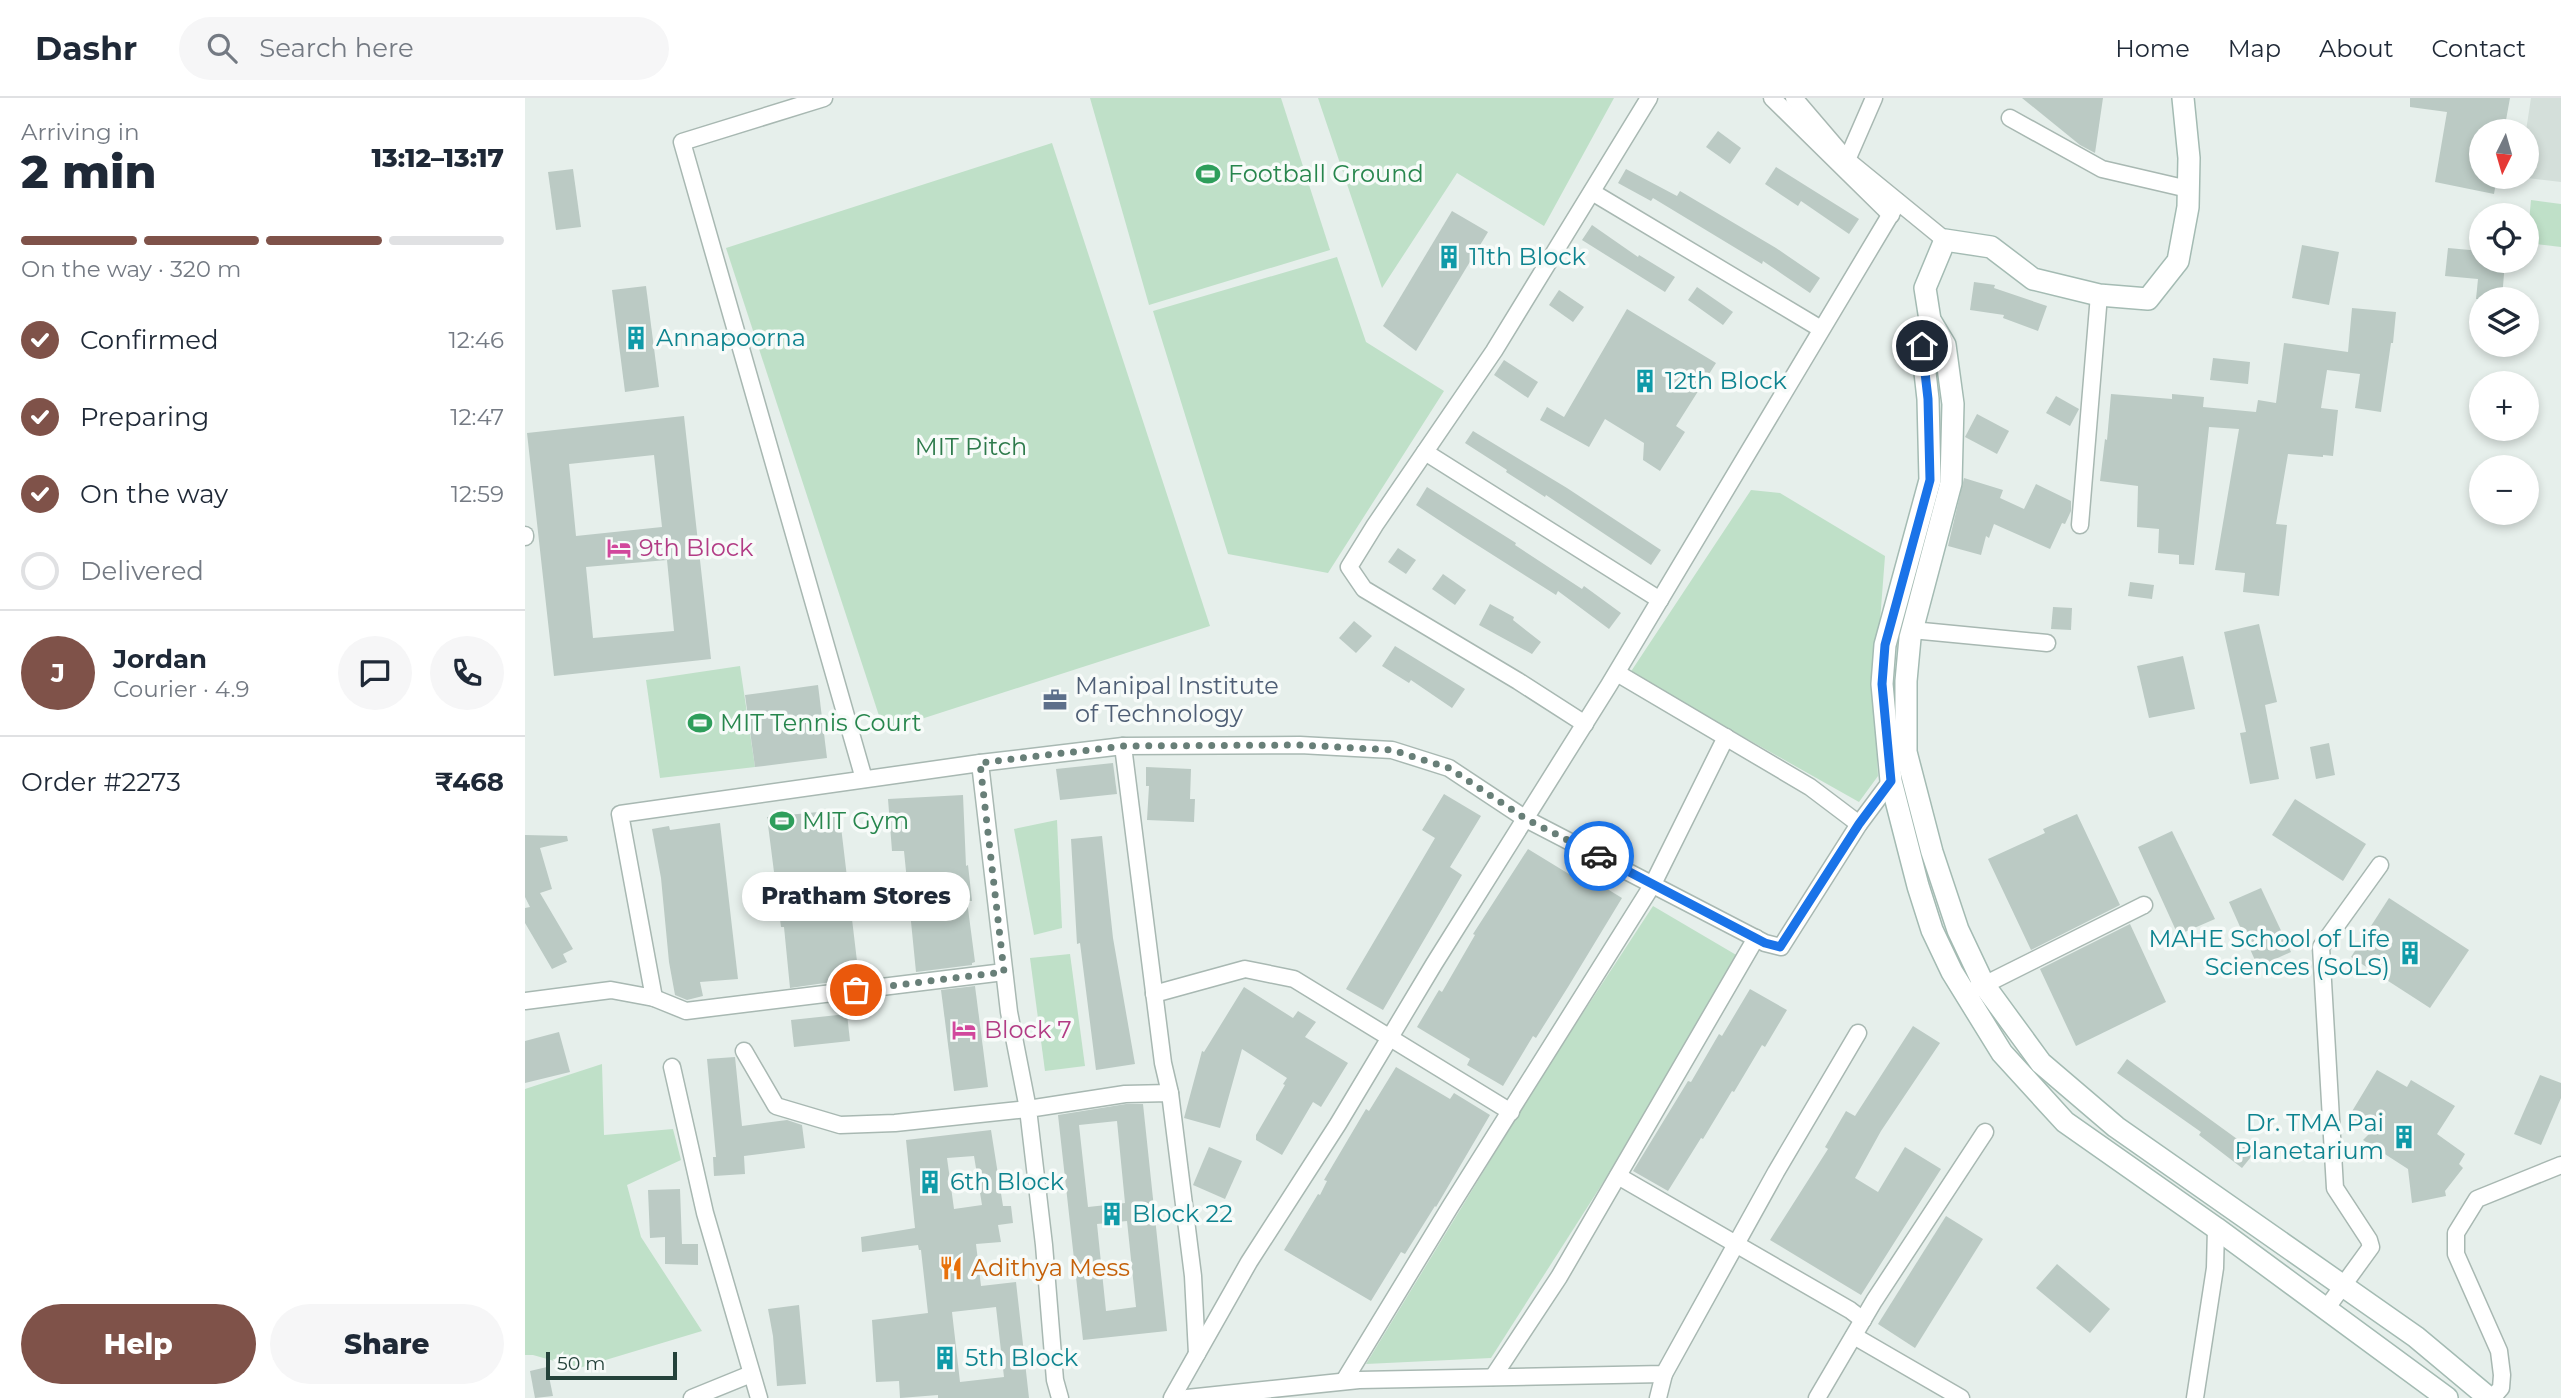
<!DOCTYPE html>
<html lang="en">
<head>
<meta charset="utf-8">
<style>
  body { margin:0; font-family:Montserrat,sans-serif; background:#f6f6f7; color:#1f2937; height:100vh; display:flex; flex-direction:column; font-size:26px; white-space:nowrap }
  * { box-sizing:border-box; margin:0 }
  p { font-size:23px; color:#747a83 }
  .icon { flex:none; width:38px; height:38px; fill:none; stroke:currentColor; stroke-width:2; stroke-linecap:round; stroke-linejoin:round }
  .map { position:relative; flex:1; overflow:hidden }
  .drawer { display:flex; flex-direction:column; background:#fff; width:525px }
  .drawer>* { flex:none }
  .needle { width:46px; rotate:185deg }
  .buttons { position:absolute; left:1944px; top:21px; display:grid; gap:14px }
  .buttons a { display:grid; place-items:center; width:70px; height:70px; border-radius:50%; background:#fff; box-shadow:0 4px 10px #0003; font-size:35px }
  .scale { position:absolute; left:21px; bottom:18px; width:131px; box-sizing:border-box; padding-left:7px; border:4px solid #24423a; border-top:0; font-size:19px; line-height:24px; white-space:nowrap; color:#24423a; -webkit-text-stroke:5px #f7fbf9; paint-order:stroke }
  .pin { position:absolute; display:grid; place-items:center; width:60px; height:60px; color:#fff; margin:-30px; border:4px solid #fff; border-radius:50%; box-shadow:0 2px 7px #0007 }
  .courier { position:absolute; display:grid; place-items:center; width:70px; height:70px; margin:-35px; border:5px solid #1a73e8; border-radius:50%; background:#fff; color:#222; box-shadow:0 2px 9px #0007 }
  .bubble { position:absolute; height:49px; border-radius:24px; background:#fff; box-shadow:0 4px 10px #0003; font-size:23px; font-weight:800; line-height:49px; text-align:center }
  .overview em { font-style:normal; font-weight:800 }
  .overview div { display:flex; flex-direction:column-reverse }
  .overview { display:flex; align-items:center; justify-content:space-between; height:119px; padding:0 21px }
  h1 { font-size:46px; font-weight:800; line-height:52px }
  .bar { display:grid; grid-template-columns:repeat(4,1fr); gap:10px 7px; align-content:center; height:84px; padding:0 21px }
  .bar i { height:9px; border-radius:5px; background:#e0e1e3 }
  .bar .current { background:#7f5249 }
  .bar p { grid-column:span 4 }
  .line { display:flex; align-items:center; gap:18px; padding:0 21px; border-top:2px solid #e0e1e3 }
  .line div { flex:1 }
  .round { display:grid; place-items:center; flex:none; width:74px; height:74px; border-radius:37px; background:#f6f6f7 }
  ol { padding:0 21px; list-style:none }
  li { display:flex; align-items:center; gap:21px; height:77px }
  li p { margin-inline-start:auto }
  li .icon { padding:7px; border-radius:50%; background:#7f5249; color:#fff; stroke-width:4 }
  li:last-child { color:#747a83 }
  li i { width:38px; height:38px; border:4px solid #e0e1e3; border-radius:50% }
  .primary-button { display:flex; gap:14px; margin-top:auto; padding:14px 21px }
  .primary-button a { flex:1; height:80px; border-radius:42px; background:#7f5249; color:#fff; font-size:28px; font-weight:800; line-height:80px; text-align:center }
  .primary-button a+a { background:#f6f6f7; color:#1f2937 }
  header { display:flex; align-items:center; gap:42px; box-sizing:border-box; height:98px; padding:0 35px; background:#fff; border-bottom:2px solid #e0e1e3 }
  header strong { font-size:33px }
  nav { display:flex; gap:38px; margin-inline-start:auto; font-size:24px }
  .search { width:490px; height:63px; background:#f6f6f7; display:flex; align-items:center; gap:18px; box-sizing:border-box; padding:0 24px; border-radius:38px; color:#747a83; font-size:26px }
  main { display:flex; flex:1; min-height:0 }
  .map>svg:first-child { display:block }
  .built { fill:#d4dfda }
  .green { fill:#bfe0c8 }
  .building { fill:#bbcac4; fill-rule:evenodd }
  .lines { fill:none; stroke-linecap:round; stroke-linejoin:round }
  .street-casing { stroke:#a8b8b2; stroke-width:19 }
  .secondary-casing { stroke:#a4bbb3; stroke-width:24 }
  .street { stroke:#fff; stroke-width:16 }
  .secondary { stroke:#fff; stroke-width:21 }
  .done { stroke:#687f78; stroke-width:7; stroke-dasharray:0 12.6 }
  .route { stroke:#1a73e8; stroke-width:9 }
  .labels { text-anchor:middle; stroke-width:7; stroke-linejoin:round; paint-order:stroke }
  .leisure-label { font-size:24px; fill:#27864d; stroke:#f7fbf9; text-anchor:start }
  .culture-label { font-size:24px; fill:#0d838f; stroke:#f7fbf9; text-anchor:start }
  .park-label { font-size:24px; fill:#2d7a4b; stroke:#f7fbf9 }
  .hotel-label { font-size:24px; fill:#b23c85; stroke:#f7fbf9; text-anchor:start }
  .service-label { font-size:24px; fill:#4e5e75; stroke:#f7fbf9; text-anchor:start }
  .food-label { font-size:24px; fill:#c56008; stroke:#f7fbf9; text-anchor:start }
</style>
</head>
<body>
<header>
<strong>Dashr</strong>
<div class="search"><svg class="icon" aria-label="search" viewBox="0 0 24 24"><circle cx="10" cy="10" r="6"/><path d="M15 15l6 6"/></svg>Search here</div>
<nav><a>Home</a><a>Map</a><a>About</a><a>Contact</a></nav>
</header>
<main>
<section class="drawer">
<div class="overview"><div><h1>2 min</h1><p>Arriving in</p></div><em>13:12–13:17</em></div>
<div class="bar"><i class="current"></i><i class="current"></i><i class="current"></i><i></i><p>On the way · 320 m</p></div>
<ol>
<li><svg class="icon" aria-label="check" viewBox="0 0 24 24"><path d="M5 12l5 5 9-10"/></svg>Confirmed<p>12:46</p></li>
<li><svg class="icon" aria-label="check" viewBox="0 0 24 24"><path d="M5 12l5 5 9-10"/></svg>Preparing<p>12:47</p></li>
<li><svg class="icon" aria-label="check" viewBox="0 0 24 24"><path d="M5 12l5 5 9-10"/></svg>On the way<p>12:59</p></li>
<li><i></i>Delivered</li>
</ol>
<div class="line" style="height:126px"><b class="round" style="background:#7f5249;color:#fff">J</b><div><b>Jordan</b><p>Courier · 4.9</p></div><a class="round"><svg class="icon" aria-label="chat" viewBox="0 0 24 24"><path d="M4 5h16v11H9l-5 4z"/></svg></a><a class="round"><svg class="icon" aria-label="phone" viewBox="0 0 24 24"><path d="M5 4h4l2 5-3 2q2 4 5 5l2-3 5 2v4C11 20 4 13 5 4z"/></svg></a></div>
<div class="line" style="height:91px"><div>Order #2273</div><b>₹468</b></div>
<div class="primary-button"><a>Help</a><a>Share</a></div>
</section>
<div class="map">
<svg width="2036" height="1300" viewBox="0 0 2036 1300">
  <rect width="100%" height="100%" fill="#e6efeb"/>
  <path class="built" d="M2006 0H2036V84L1994 79H2002L2001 33Z"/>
  <g class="green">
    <path d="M565 0H756L805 152 624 207Z"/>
    <path d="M793 0H1089L1019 128 932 75 857 190Z"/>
    <path d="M527 45 685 528 359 633 201 150Z"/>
    <path d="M2006 102 2036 106V149L2002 145Z"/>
    <path d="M812 159 841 244 919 293 803 475 703 456 628 213Z"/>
    <path d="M1226 392 1255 395 1360 458 1349 601 1353 678 1334 704 1105 575Z"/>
    <path d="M215 568 230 669 135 680 121 582Z"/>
    <path d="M532 722 537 830 509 837 489 731Z"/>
    <path d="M1128 808 1213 858 1111 1033 966 1260 841 1266 1018 976Z"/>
    <path d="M545 856 560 968 520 973 505 860Z"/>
    <path d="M77 966 79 1037 148 1031 156 1062 102 1087 116 1139 177 1233 54 1270 8 1257H0V991Z"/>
  </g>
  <g class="building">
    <path d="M1497 0H1578L1570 55 1555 47Z"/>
    <path d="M1885 0H1985L1979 33H1956V79H1972L1969 96 1910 84 1922 14 1885 9Z"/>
    <path d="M1193 33 1216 50 1205 66 1181 49Z"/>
    <path d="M1251 69 1334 121 1324 136 1276 103 1273 108 1240 86Z"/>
    <path d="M48 71 56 129 31 132 23 74Z"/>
    <path d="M1101 71 1152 98 1155 93 1251 150 1295 180 1285 195 1238 163 1237 166 1128 100 1126 103 1093 85Z"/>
    <path d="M927 113 963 134 891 253 858 228Z"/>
    <path d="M1067 127 1113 159 1114 157 1150 179 1140 194 1057 142Z"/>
    <path d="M1777 147 1814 154 1804 207 1767 200Z"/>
    <path d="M1923 150 1956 153V163H1980L1977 201H1951L1953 181 1920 178Z"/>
    <path d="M1449 184 1470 187 1469 190 1522 208 1513 233 1478 220 1479 217 1445 212Z"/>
    <path d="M121 188 134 289 100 294 87 192Z"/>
    <path d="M1172 189 1208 214 1198 227 1163 202Z"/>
    <path d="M1034 192 1059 209 1048 224 1024 207Z"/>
    <path d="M1827 210 1871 214 1868 245H1866L1856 314 1830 310 1835 276 1802 272 1796 310 1813 312 1808 358 1798 357V359L1763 356 1751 426 1762 427 1754 498 1718 494 1720 475 1690 472 1714 331 1684 329 1669 467 1654 466V457L1633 455 1634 431 1612 429 1613 388 1575 383 1580 341 1582 342 1586 296 1647 301V296L1679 299 1678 309 1731 314 1733 302 1751 305 1759 245 1823 254Z"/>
    <path d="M1102 211 1191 265 1151 328 1160 334 1135 373 1118 362 1119 345 1080 321 1064 349 1015 322 1022 309 1039 319Z"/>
    <path d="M1688 260 1725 264 1723 286 1685 282Z"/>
    <path d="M979 262 1013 284 1003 300 969 277Z"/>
    <path d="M1531 298 1554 311 1545 328 1521 315Z"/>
    <path d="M1452 316 1484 333 1472 356 1440 339Z"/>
    <path d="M159 318 186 561 29 578 2 335ZM129 357 137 429 51 438 44 366ZM142 462 149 533 68 540 61 469Z"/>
    <path d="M948 333 1042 390 1136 452 1126 467 1021 397 1020 399 981 374 982 372 940 345Z"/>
    <path d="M1439 380 1478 392 1475 400 1499 411 1511 386 1546 403V413L1540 426 1537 425 1525 451 1469 426 1464 440 1461 438 1456 457 1423 448Z"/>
    <path d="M902 389 991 445 990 447 1057 491 1059 488 1096 515 1084 531 1033 493 1031 497 938 438 891 407Z"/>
    <path d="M873 450 891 462 881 476 863 464Z"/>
    <path d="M918 476 941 492 930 507 907 491Z"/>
    <path d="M1605 484 1629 487 1627 501 1603 498Z"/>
    <path d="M965 506 989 519 988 522 1016 544 1007 556 954 527Z"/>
    <path d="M1528 509 1547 510 1546 532 1526 531Z"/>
    <path d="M829 523 847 538 831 555 814 540Z"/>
    <path d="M1734 526 1752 604 1740 607 1754 681 1725 686 1715 635 1721 634 1699 534Z"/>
    <path d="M870 548 940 591 927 610 886 582 884 585 857 568Z"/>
    <path d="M1658 558 1670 611 1624 620 1612 568Z"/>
    <path d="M293 587 302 660 230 669 220 597Z"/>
    <path d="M1804 645 1810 677 1791 681 1785 649Z"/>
    <path d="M588 665 592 696 535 702 531 671Z"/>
    <path d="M621 669 666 671 665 701H670L669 724 622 722 624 688H621Z"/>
    <path d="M919 696 956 718 925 769 937 777 858 912 821 891 910 740 897 732Z"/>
    <path d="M438 697 441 768 443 767 447 803H442L450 864 447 865V867L391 874 379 753H367L363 701Z"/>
    <path d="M1770 701 1841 746 1818 783 1747 737Z"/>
    <path d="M314 712 334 880 265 890 259 829H256L242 719Z"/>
    <path d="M1552 716 1595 807 1506 852 1463 761 1520 735 1518 731Z"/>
    <path d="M195 725 213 881 175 884 178 898 162 902 150 897 144 864 136 780 127 731 144 728 145 732Z"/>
    <path d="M1647 733 1690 821 1653 837 1613 749Z"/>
    <path d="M0 737 42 738 43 743 15 750 27 791 15 795 48 851 38 856 42 864 27 871 0 825V810L5 809 0 799Z"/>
    <path d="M577 738 588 840 610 966 571 972 555 845 552 846 546 741Z"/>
    <path d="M1003 751 1057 784 1061 778 1097 800 1043 889 1011 940 1008 938 978 988 942 967 945 961 892 929 914 892 917 894 950 837 948 836Z"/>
    <path d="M1736 790 1766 854 1733 869 1704 804Z"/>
    <path d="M1864 800 1944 852 1905 910 1826 859Z"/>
    <path d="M1605 826 1641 904 1551 948 1515 871Z"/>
    <path d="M450 888 463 989 429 993 416 892Z"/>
    <path d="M719 889 768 920 773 913 791 924 780 939 823 965 796 1009 788 1004 757 1057 731 1042V1037L760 987 758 986 762 980 717 951 695 1030 659 1020 677 953 679 954Z"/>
    <path d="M1225 891 1262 912 1240 949 1237 947 1209 994 1207 993 1178 1041 1176 1040 1143 1093 1108 1073 1163 983 1166 984 1194 936 1197 938Z"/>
    <path d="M322 916 325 943 269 949 266 922Z"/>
    <path d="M1388 928 1415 945 1356 1033 1330 1080 1353 1094 1380 1049 1416 1071 1336 1197 1245 1142 1303 1051 1300 1049 1321 1013 1330 1018Z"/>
    <path d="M34 934 45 974 0 985V943Z"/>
    <path d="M210 959 217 1028 262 1022 277 1027 280 1050 219 1058 220 1076 189 1078 188 1059H191L182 961Z"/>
    <path d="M1602 961 1730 1054 1717 1070 1674 1037 1676 1034 1592 975Z"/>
    <path d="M871 969 925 1001 929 995 965 1017 911 1109 910 1108 880 1156 876 1154 846 1203 759 1152 793 1096 795 1097 802 1083 799 1082 841 1011 844 1013Z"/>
    <path d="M1852 972 1882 989 1886 982 1930 1008 1912 1036 1940 1056 1934 1066 1938 1070 1920 1093 1921 1098 1887 1105 1883 1071 1838 1042 1846 1034 1823 1020Z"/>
    <path d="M2015 977 2036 985V1000L2016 1047 1989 1036Z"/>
    <path d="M601 1006H618L642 1233 558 1242 533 1017ZM592 1023 600 1105 563 1109 554 1027ZM602 1123 611 1209 581 1213 572 1126Z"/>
    <path d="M466 1032 478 1108H486L488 1125 473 1127 476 1144 451 1146 456 1188 491 1184 504 1300H413V1297L375 1300 374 1283 351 1284 347 1222 403 1215 396 1152H394L393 1147 337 1154 336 1139 390 1130 381 1042ZM449 1058 457 1107 429 1111 422 1060ZM471 1209 479 1279 435 1284 427 1214Z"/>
    <path d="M684 1049 717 1063 700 1101 668 1087Z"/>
    <path d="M155 1091 157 1146H173V1167L140 1166V1139L125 1140 123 1092Z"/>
    <path d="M1421 1118 1458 1141 1390 1250 1353 1226Z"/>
    <path d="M1532 1166 1585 1211 1565 1235 1511 1190Z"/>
    <path d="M274 1207 281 1286 252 1288 248 1238 243 1211Z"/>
    <path d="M22 1269 28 1298 10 1300 5 1273Z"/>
  </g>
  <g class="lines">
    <g class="street-casing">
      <g id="street">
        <path d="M299 0 157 44 339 681"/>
        <path d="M1247 0 1366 117"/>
        <path d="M1269 0 1322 62 1420 142"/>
        <path d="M1485 20 1577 71 1663 91"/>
        <path d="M1322 62 1349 0"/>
        <path d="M1067 94 1296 231"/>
        <path d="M900 354 1135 502"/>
        <path d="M1555 427 1574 197"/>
        <path d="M0 437V439"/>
        <path d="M1387 532 1522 545"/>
        <path d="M1092 575 1285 689 1334 726"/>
        <path d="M1060 626 993 583 839 491 824 469 850 427 969 253 1124 0"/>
        <path d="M455 665 598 648"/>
        <path d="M1449 892 1619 807"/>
        <path d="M629 896 720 871 769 881 986 1014"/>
        <path d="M129 900 161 913 479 874"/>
        <path d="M0 903 86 892 129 900 95 716 455 665 484 914 503 1011 370 1025 315 1027 251 1008 219 953"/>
        <path d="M147 969 180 1115 234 1300"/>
        <path d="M645 995 638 965 598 648 775 647 867 652 924 670 1001 721 1240 845 1256 849 1334 726 1366 683"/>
        <path d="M1093 1078 1325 1212 1338 1222"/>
        <path d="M1801 1211 1846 1149 1844 1142 1810 1090 1796 849 1855 767"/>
        <path d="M1329 1238 1436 1300"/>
        <path d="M968 1279 1034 1179 1231 840"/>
        <path d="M819 1283 925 1109 1128 786 1201 639"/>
        <path d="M167 1300 226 1276"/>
        <path d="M535 1300 530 1282 519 1147 503 1011 600 996 645 995 668 1178 672 1256"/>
        <path d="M647 1300 724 1164 813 1026 909 866 1084 587 1373 104"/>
        <path d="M662 1300 834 1282 1139 1276 1251 1074 1333 935"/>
        <path d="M1133 1300 1139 1276"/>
        <path d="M1292 1300 1349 1203 1460 1034"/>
        <path d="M1670 1300 1690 1170 1691 1130"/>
        <path d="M1967 1300 1976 1290 1977 1277 1974 1253 1931 1156V1135L1952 1101 2036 1067"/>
      </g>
    </g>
    <g class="secondary-casing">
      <g id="secondary">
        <path d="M1658 0 1664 60 1663 109 1653 163 1623 201 1574 197 1508 181 1466 149 1420 142 1400 190 1405 222 1420 247 1428 306 1426 385 1385 540 1381 583V654L1407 754 1433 832 1459 887 1516 965 1591 1029 1891 1239 1964 1300"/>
        <path d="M1405 222 1397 248 1403 301 1405 382 1360 547 1357 586 1366 683 1393 788 1407 832 1427 874 1477 955 1540 1024 1691 1130 1922 1300"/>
      </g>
    </g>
    <use href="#street" class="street"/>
    <use href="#secondary" class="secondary"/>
  </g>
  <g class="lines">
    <path class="done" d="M331 892 479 874 455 665 598 648 775 647 867 652 924 670 1001 721 1074 758"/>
    <path class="route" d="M1074 758 1240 845 1255 849 1334 726 1366 683 1357 586 1360 547 1405 382 1403 301 1397 248"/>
  </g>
  <defs>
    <g id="stadium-bare" transform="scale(1.89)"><path d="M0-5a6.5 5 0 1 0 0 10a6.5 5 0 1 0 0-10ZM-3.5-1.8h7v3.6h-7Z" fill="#2e9e5b" stroke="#f7fbf9" stroke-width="2.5" paint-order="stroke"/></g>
    <g id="building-bare" transform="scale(1.89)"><path d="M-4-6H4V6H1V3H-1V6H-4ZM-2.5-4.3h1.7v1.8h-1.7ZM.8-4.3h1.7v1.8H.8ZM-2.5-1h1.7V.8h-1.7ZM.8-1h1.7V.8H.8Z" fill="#0f9aa8" stroke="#f7fbf9" stroke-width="2.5" paint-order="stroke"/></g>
    <g id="hotel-bare" transform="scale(1.89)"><path d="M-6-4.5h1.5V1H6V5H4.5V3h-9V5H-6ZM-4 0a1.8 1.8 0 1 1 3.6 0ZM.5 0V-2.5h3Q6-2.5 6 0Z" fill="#d1479c" stroke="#f7fbf9" stroke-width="2.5" paint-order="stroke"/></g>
    <g id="office-bare" transform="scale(1.89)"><path d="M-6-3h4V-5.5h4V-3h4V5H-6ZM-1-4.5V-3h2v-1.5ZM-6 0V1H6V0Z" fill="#5c6f8a" stroke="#f7fbf9" stroke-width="2.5" paint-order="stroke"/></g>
    <g id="restaurant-bare" transform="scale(1.89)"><path d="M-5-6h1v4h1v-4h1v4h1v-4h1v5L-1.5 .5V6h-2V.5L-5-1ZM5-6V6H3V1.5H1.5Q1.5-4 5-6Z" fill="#e8710a" stroke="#f7fbf9" stroke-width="2.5" paint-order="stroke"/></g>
  </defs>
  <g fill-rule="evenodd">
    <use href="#stadium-bare" x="683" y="76"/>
    <use href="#building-bare" x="924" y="159"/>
    <use href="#building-bare" x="111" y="240"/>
    <use href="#building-bare" x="1120" y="283"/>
    <use href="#hotel-bare" x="94" y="450"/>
    <use href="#office-bare" x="530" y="602"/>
    <use href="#stadium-bare" x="175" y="625"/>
    <use href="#stadium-bare" x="257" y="723"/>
    <use href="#building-bare" x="1885" y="855"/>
    <use href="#hotel-bare" x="439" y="932"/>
    <use href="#building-bare" x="1879" y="1039"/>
    <use href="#building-bare" x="405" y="1084"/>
    <use href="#building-bare" x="587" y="1116"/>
    <use href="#restaurant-bare" x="426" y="1170"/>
    <use href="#building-bare" x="420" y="1260"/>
  </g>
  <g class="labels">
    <g class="leisure-label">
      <text x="703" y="84">Football Ground</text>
      <text x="195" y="633">MIT Tennis Court</text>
      <text x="277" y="731">MIT Gym</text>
    </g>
    <g class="culture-label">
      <text x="944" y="167">11th Block</text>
      <text x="131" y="248">Annapoorna</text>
      <text x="1140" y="291">12th Block</text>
      <text x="1865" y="849" text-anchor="end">MAHE School of Life<tspan x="1865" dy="28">Sciences (SoLS)</tspan></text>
      <text x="1859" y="1033" text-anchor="end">Dr. TMA Pai<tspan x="1859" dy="28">Planetarium</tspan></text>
      <text x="425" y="1092">6th Block</text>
      <text x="607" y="1124">Block 22</text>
      <text x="440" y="1268">5th Block</text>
    </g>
    <g class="park-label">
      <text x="446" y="357">MIT Pitch</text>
    </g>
    <g class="hotel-label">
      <text x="114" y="458">9th Block</text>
      <text x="459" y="940">Block 7</text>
    </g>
    <g class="service-label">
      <text x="550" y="596">Manipal Institute<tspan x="550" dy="28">of Technology</tspan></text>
    </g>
    <g class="food-label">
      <text x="446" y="1178">Adithya Mess</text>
    </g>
  </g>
</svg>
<div class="buttons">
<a><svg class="needle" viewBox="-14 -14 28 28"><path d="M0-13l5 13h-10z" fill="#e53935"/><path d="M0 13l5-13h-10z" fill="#747a83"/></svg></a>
<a><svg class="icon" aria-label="locate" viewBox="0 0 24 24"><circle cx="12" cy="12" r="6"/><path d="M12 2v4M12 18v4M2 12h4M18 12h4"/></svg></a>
<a><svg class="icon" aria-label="layers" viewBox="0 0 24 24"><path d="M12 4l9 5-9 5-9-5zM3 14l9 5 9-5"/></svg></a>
<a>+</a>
<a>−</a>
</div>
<div class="scale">50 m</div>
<div class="pin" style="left:331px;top:892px;background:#ea580c"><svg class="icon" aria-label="bag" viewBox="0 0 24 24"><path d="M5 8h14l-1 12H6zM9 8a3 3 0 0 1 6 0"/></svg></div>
<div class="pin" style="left:1397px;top:248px;background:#1f2937"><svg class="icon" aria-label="home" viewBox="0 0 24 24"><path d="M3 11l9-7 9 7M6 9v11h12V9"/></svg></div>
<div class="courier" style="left:1074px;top:758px"><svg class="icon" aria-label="car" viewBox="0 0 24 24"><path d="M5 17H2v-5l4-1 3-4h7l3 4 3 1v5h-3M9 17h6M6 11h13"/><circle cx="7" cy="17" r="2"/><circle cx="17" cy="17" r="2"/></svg></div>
<div class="bubble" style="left:217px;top:774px;width:228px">Pratham Stores</div>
</div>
</main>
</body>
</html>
